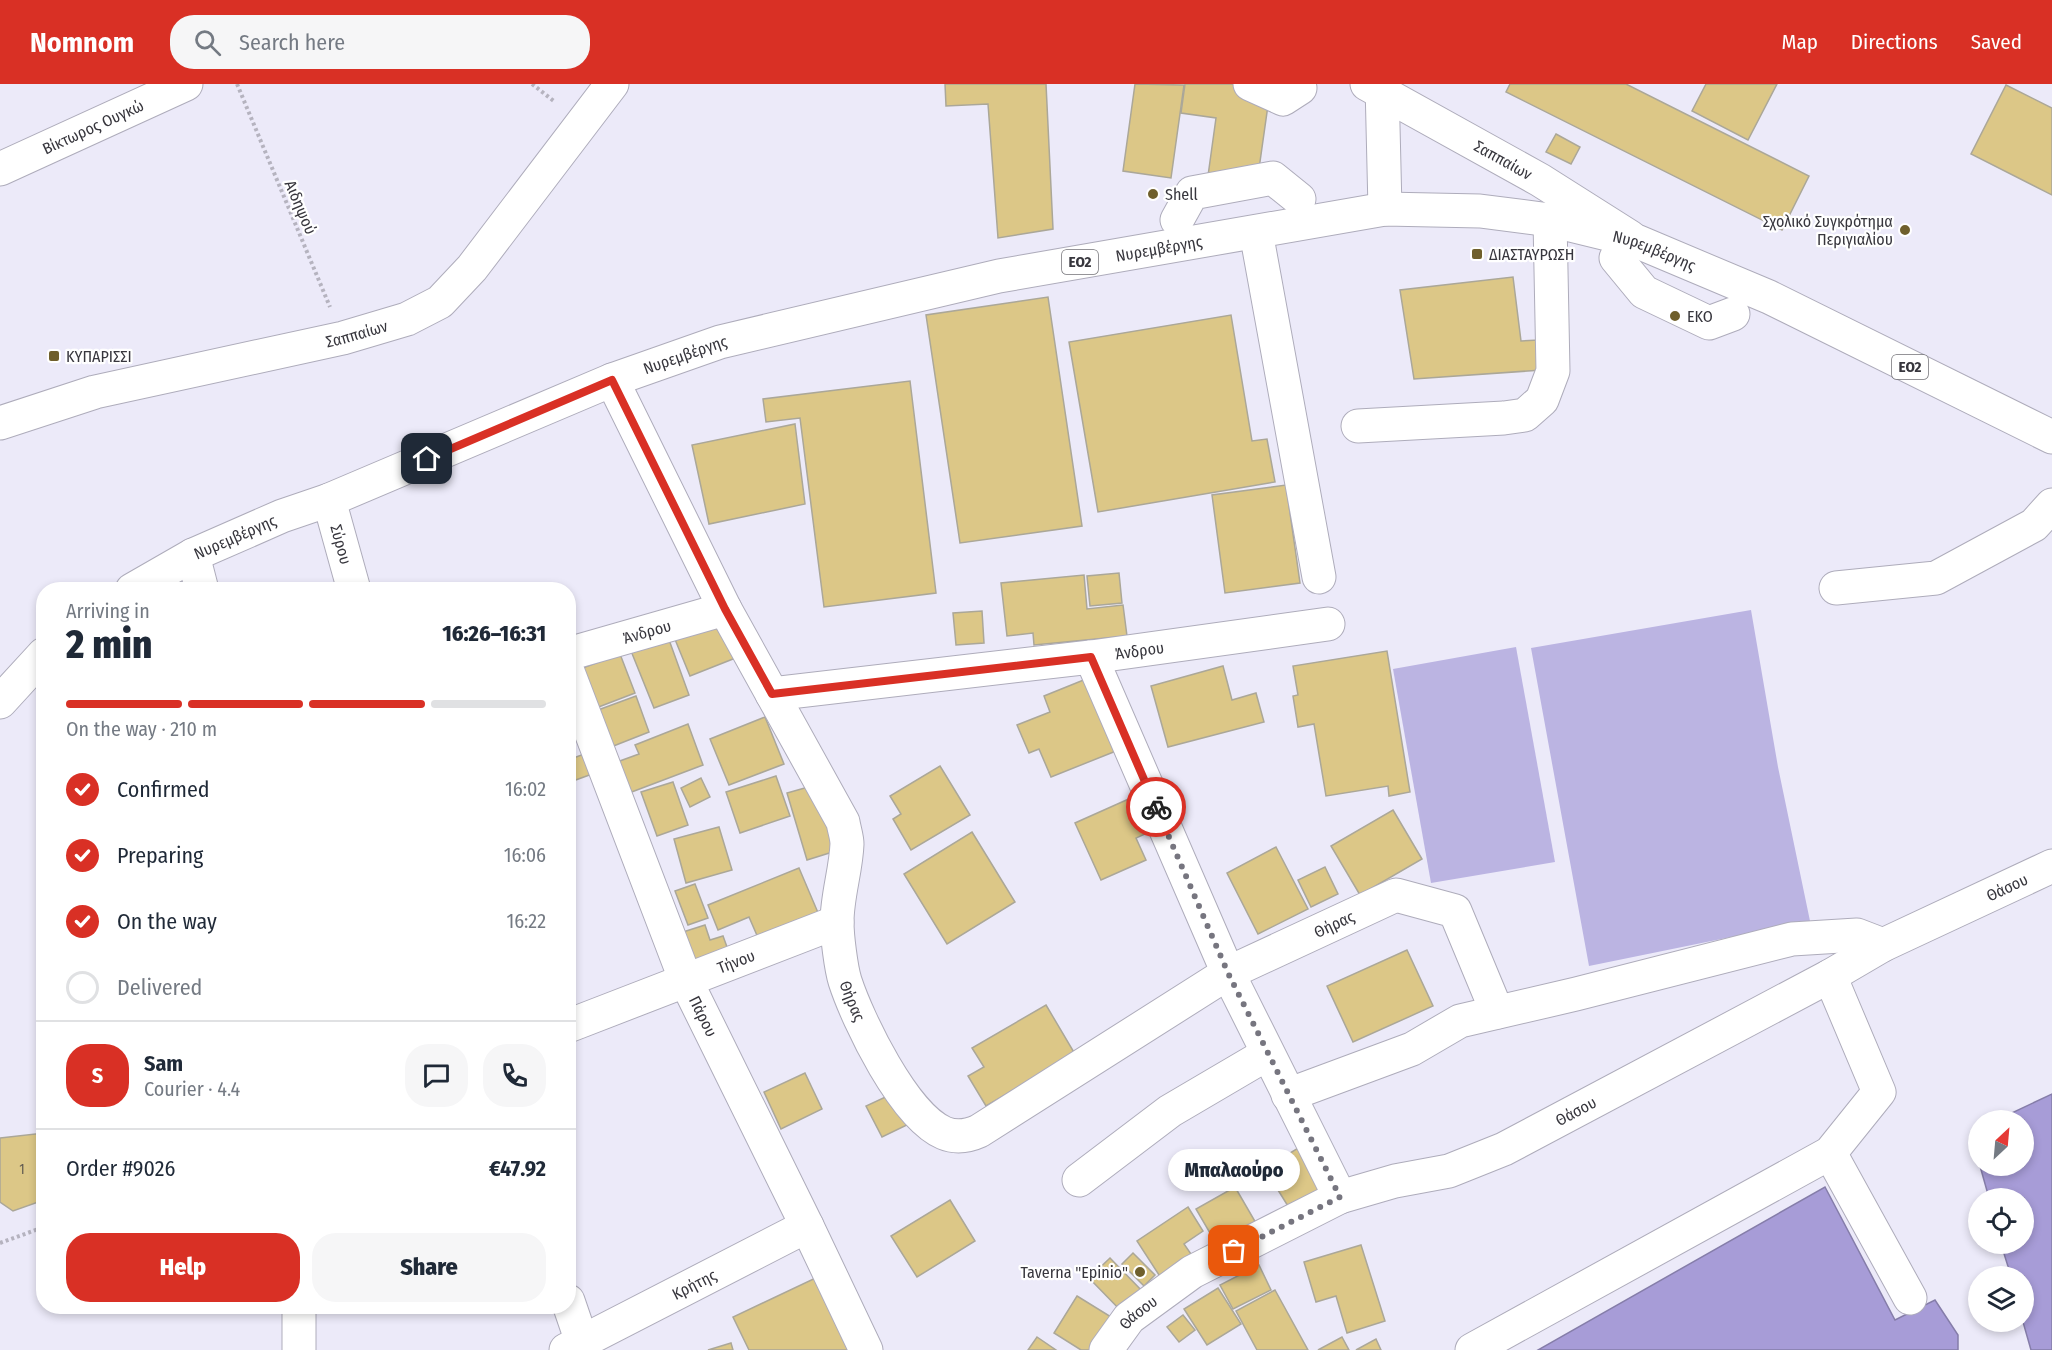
<!DOCTYPE html>
<html lang="en">
<head>
<meta charset="utf-8">
<style>
  body { margin:0; font-family:"Fira Sans Condensed",sans-serif; background:#f6f6f7; color:#1f2937; height:100vh; display:flex; flex-direction:column; font-size:22px; white-space:nowrap }
  * { box-sizing:border-box; margin:0 }
  p { font-size:20px; color:#747a83 }
  .icon { flex:none; width:33px; height:33px; fill:none; stroke:currentColor; stroke-width:2; stroke-linecap:round; stroke-linejoin:round }
  .map { position:relative; flex:1; overflow:hidden }
  .details { position:absolute; left:36px; top:498px; width:540px; height:732px; display:flex; flex-direction:column; background:#fff; border-radius:24px; box-shadow:0 3px 9px #0003 }
  .details>* { flex:none }
  .needle { width:39px; rotate:26deg }
  .fabs { position:absolute; left:1968px; top:1026px; display:grid; gap:12px }
  .fabs a { display:grid; place-items:center; width:66px; height:66px; border-radius:50%; background:#fff; box-shadow:0 3px 9px #0003; font-size:30px }
  .pin { position:absolute; display:grid; place-items:center; width:51px; height:51px; color:#fff; margin:-26px; border-radius:12px; box-shadow:0 3px 9px #0006 }
  .courier { position:absolute; display:grid; place-items:center; width:60px; height:60px; margin:-30px; border:4px solid #d93025; border-radius:50%; background:#fff; color:#222; box-shadow:0 2px 8px #0007 }
  .bubble { position:absolute; height:42px; border-radius:21px; background:#fff; box-shadow:0 3px 9px #0003; font-size:20px; font-weight:800; line-height:42px; text-align:center }
  .overview em { font-style:normal; font-weight:800 }
  .overview div { display:flex; flex-direction:column-reverse }
  .overview { display:flex; align-items:center; justify-content:space-between; height:102px; padding:0 30px }
  h1 { font-size:39px; font-weight:800; line-height:45px }
  .bar { display:grid; grid-template-columns:repeat(4,1fr); gap:9px 6px; align-content:center; height:72px; padding:0 30px }
  .bar i { height:8px; border-radius:4px; background:#e0e1e3 }
  .bar .on { background:#d93025 }
  .bar p { grid-column:span 4 }
  .line { display:flex; align-items:center; gap:15px; padding:0 30px; border-top:2px solid #e0e1e3 }
  .line div { flex:1 }
  .round { display:grid; place-items:center; flex:none; width:63px; height:63px; border-radius:24px; background:#f6f6f7 }
  ol { padding:0 30px; list-style:none }
  li { display:flex; align-items:center; gap:18px; height:66px }
  li p { margin-inline-start:auto }
  li .icon { padding:6px; border-radius:50%; background:#d93025; color:#fff; stroke-width:4 }
  li:last-child { color:#747a83 }
  li i { width:33px; height:33px; border:3px solid #e0e1e3; border-radius:50% }
  .primary-button { display:flex; gap:12px; margin-top:auto; padding:12px 30px }
  .primary-button a { flex:1; height:69px; border-radius:24px; background:#d93025; color:#fff; font-size:24px; font-weight:800; line-height:69px; text-align:center }
  .primary-button a+a { background:#f6f6f7; color:#1f2937 }
  header { display:flex; align-items:center; gap:36px; box-sizing:border-box; height:84px; padding:0 30px; background:#d93025; color:#fff }
  header strong { font-size:28px }
  nav { display:flex; gap:33px; margin-inline-start:auto; font-size:21px }
  .search { width:420px; height:54px; background:#f6f6f7; display:flex; align-items:center; gap:15px; box-sizing:border-box; padding:0 21px; border-radius:24px; color:#747a83; font-size:22px }
  .map>svg:first-child { display:block }
  .green { fill:#bbb4e2 }
  .water { fill:#a79cd7; stroke:#857da9; stroke-width:1.5 }
  .building { fill:#dcc787; stroke:#aba798; stroke-width:1.5 }
  .lines { fill:none; stroke-linecap:round; stroke-linejoin:round }
  .minor-casing { stroke:#aeacbb; stroke-width:35 }
  .major-casing { stroke:#aeacbb; stroke-width:35 }
  .path { stroke:#b5b3bf; stroke-width:4; stroke-dasharray:3 3; stroke-linecap:butt }
  .minor { stroke:#fff; stroke-width:33 }
  .major { stroke:#fff; stroke-width:33 }
  .done { stroke:#76757f; stroke-width:6; stroke-dasharray:0 10.8 }
  .route { stroke:#d93025; stroke-width:8 }
  .poi-dot { fill:#6f5f2c; stroke:#fff; stroke-width:2 }
  .labels { text-anchor:middle; stroke-width:4.5; stroke-linejoin:round; paint-order:stroke }
  .number-label { font-size:14px; fill:#605a50 }
  .shield { fill:#fff; stroke:#737277; stroke-width:1.5 }
  .shield-label { font-size:15px; font-weight:bold; fill:#37363d }
  .street-label { font-size:16px; fill:#37363d; stroke:#fff }
  .poi-label { font-size:16px; fill:#37363d; stroke:#fff; text-anchor:start }
</style>
</head>
<body>
<header>
<strong>Nomnom</strong>
<div class="search"><svg class="icon" aria-label="search" viewBox="0 0 24 24"><circle cx="10" cy="10" r="6"/><path d="M15 15l6 6"/></svg>Search here</div>
<nav><a>Map</a><a>Directions</a><a>Saved</a></nav>
</header>
<div class="map">
<svg width="2052" height="1266" viewBox="0 0 2052 1266">
  <rect width="100%" height="100%" fill="#eceaf9"/>
  <g class="green">
    <path d="M1751 526 1778 683 1810 837 1589 882 1531 564Z"/>
    <path d="M1516 563 1555 778 1431 799 1393 585Z"/>
  </g>
  <g class="water">
    <path d="M2052 1010V1266H2031L2023 1238 2024 1192H2011L2001 1160H2024V1114H1989L1980 1082H2024V1036H1997Z"/>
    <path d="M1825 1103 1895 1236 1935 1216 1958 1251V1266H1538Z"/>
  </g>
  <g class="building">
    <path d="M945 0H1046L1053 145 998 154 988 20 946 22Z"/>
    <path d="M1135 0 1184 1 1171 94 1123 87Z"/>
    <path d="M1185 0H1271L1256 106 1207 99 1216 34 1181 29Z"/>
    <path d="M1510 0H1626L1809 92 1782 146 1506 8Z"/>
    <path d="M1706 0H1777L1748 56 1692 27Z"/>
    <path d="M2006 1 2052 24V111L1971 70Z"/>
    <path d="M1556 50 1580 63 1571 80 1546 68Z"/>
    <path d="M1513 193 1521 257 1539 256 1542 286 1414 295 1400 206Z"/>
    <path d="M1048 213 1082 442 960 459 926 231Z"/>
    <path d="M1231 231 1252 357 1267 355 1275 398 1098 428 1069 258Z"/>
    <path d="M910 297 936 509 824 523 800 334 766 338 763 315Z"/>
    <path d="M795 340 805 420 709 440 692 361Z"/>
    <path d="M1286 401 1300 499 1225 509 1212 411Z"/>
    <path d="M1119 489 1122 519 1090 522 1087 492Z"/>
    <path d="M1084 491 1087 525 1123 521 1127 552 1034 561 1033 549 1007 552 1001 499Z"/>
    <path d="M982 527 984 559 956 561 953 529Z"/>
    <path d="M722 534 738 573 690 592 674 553Z"/>
    <path d="M668 553 689 611 654 624 631 567Z"/>
    <path d="M1387 567 1410 708 1389 712 1388 702 1326 712 1314 640 1298 643 1293 612 1298 611 1293 582Z"/>
    <path d="M620 570 635 609 596 624 580 585Z"/>
    <path d="M1223 582 1232 616 1256 609 1264 638 1168 663 1151 602Z"/>
    <path d="M1091 593 1121 665 1051 693 1039 665 1029 669 1017 641 1050 628 1044 612Z"/>
    <path d="M636 612 649 648 611 663 598 626Z"/>
    <path d="M765 633 784 680 729 701 710 655Z"/>
    <path d="M688 640 703 681 629 709 617 678 639 670 635 661Z"/>
    <path d="M595 666 603 686 573 697 568 685V676Z"/>
    <path d="M940 682 970 731 911 766 893 735 901 730 890 712Z"/>
    <path d="M776 692 790 732 740 749 726 708Z"/>
    <path d="M701 694 710 713 690 723 681 704Z"/>
    <path d="M673 698 688 741 657 752 641 708Z"/>
    <path d="M819 700 839 766 807 776 787 709Z"/>
    <path d="M1142 709 1158 744 1136 754 1146 776 1101 796 1075 739Z"/>
    <path d="M1393 726 1422 775 1360 811 1331 762Z"/>
    <path d="M719 743 732 786 686 799 674 755Z"/>
    <path d="M972 748 1015 818 947 860 904 790Z"/>
    <path d="M1276 763 1308 825 1258 850 1227 789Z"/>
    <path d="M1325 783 1338 810 1311 823 1298 796Z"/>
    <path d="M799 784 819 831 759 856 749 833 718 846 708 821Z"/>
    <path d="M695 800 708 834 688 841 675 807Z"/>
    <path d="M705 841 710 856 723 852 731 874 696 886 683 848Z"/>
    <path d="M1407 866 1433 922 1353 958 1327 902Z"/>
    <path d="M1046 921 1075 970 986 1022 968 992 984 983 972 964Z"/>
    <path d="M805 989 822 1025 781 1045 764 1008Z"/>
    <path d="M894 1009 909 1040 882 1053 866 1022Z"/>
    <path d="M44 1049V1116L13 1127 0 1118V1054Z"/>
    <path d="M1303 1061 1330 1103 1291 1127 1278 1106 1281 1103 1269 1082Z"/>
    <path d="M1235 1103 1260 1146 1221 1168 1196 1125Z"/>
    <path d="M950 1116 975 1157 917 1193 891 1152Z"/>
    <path d="M1188 1123 1203 1147 1184 1160 1193 1173 1161 1194 1137 1157Z"/>
    <path d="M1361 1161 1385 1237 1347 1249 1336 1212 1316 1218 1304 1178Z"/>
    <path d="M1133 1169 1155 1191 1144 1202 1122 1180Z"/>
    <path d="M1110 1174 1145 1210 1124 1230 1089 1194Z"/>
    <path d="M1259 1181 1271 1206 1233 1225 1220 1201Z"/>
    <path d="M824 1190 860 1266H749L733 1233Z"/>
    <path d="M1218 1204 1241 1240 1207 1261 1184 1225Z"/>
    <path d="M1275 1206 1308 1266H1257L1236 1227Z"/>
    <path d="M1077 1212 1116 1236 1098 1266H1081L1054 1249Z"/>
    <path d="M1183 1231 1195 1246 1179 1258 1167 1243Z"/>
    <path d="M1037 1253 1056 1266H1028Z"/>
    <path d="M1342 1253 1349 1266H1318Z"/>
    <path d="M1376 1255 1381 1266H1356Z"/>
    <path d="M731 1259 733 1266H708Z"/>
  </g>
  <g class="lines">
    <g class="minor-casing">
      <g id="minor">
        <path d="M1250 0 1283 15 1300 4"/>
        <path id="s1" d="M1367 0 1540 96 1630 153"/>
        <path d="M1382 0 1385 125"/>
        <path id="s2" d="M0 85 186 0"/>
        <path d="M1177 136 1192 109 1273 94 1299 115"/>
        <path d="M1256 148 1319 493"/>
        <path d="M1616 174 1644 208 1709 239 1733 230"/>
        <path id="s3" d="M612 296 725 525 843 738C844 745 847 753 847 760 846 786 837 812 837 838 837 852 841 884 845 897 858 937 904 1032 944 1049 956 1054 968 1052 979 1047L1228 889 1396 811 1455 827 1497 928"/>
        <path id="s4" d="M0 339 95 308 343 254 407 235 440 218 472 184 612 0"/>
        <path d="M1358 342 1504 334 1525 331 1542 316 1553 287 1550 136"/>
        <path id="s5" d="M329 416 354 506"/>
        <path d="M193 471 202 506"/>
        <path d="M1836 504 1936 494 2034 441 2052 421"/>
        <path id="s6" d="M568 570 725 525"/>
        <path d="M1091 573 1228 889 1340 1113"/>
        <path id="s7" d="M568 588 686 897 807 1142 866 1266"/>
        <path id="s8" d="M772 610 1091 573 1328 540"/>
        <path id="s9" d="M568 942 837 838"/>
        <path d="M1288 1011 1412 965 1460 937 1576 910 1792 855 1857 851 1883 861"/>
        <path d="M1830 1069 1910 1214"/>
        <path d="M1079 1096 1170 1027 1267 970"/>
        <path d="M568 1217 582 1258 577 1266"/>
        <path d="M299 1222V1266"/>
        <path id="s10" d="M566 1266 807 1142"/>
        <path id="s11" d="M1106 1266 1129 1234 1192 1188 1340 1113 1395 1097 1449 1087 1504 1065 1830 892 1883 861 2052 782"/>
        <path d="M1472 1266 1830 1069 1879 1008 1830 892"/>
      </g>
    </g>
    <g class="major-casing">
      <g id="major">
        <path id="s12" d="M132 506 193 471 282 432 329 416 612 296 720 258 999 192 1385 125 1480 127 1550 136 1636 157 1769 213 2052 353"/>
        <path d="M0 618 44 570"/>
      </g>
    </g>
    <g class="path">
      <path d="M237 0 330 223"/>
      <path d="M532 0 555 18"/>
      <path d="M0 1159 44 1143"/>
    </g>
    <use href="#minor" class="minor"/>
    <use href="#major" class="major"/>
  </g>
  <g class="lines">
    <path class="done" d="M1156 723 1228 889 1340 1113 1234 1167"/>
    <path class="route" d="M427 375 612 296 725 525 772 610 1091 573 1156 723"/>
  </g>
  <g class="poi-dot">
    <circle cx="1153" cy="110" r="6"/>
    <circle cx="1905" cy="146" r="6"/>
    <rect x="1471" y="164" width="12" height="12" rx="3"/>
    <circle cx="1675" cy="232" r="6"/>
    <rect x="48" y="266" width="12" height="12" rx="3"/>
    <circle cx="1140" cy="1188" r="6"/>
  </g>
  <g class="labels">
    <g class="number-label">
      <text x="22" y="1090">1</text>
    </g>
    <g class="shield">
      <rect x="1062" y="166" width="36" height="24" rx="4.5"/>
      <rect x="1892" y="271" width="36" height="24" rx="4.5"/>
    </g>
    <g class="shield-label">
      <text x="1080" y="183">ΕΟ2</text>
      <text x="1910" y="288">ΕΟ2</text>
    </g>
    <g class="street-label">
      <text dy="6" stroke="none"><textPath href="#s2" startOffset="102">Βίκτωρος Ουγκώ</textPath></text>
      <text dy="6" stroke="none"><textPath href="#s1" startOffset="156">Σαππαίων</textPath></text>
      <text transform="translate(301 123) rotate(67)" y="6">Αιδηψού</text>
      <text dy="6" stroke="none"><textPath href="#s12" startOffset="1088">Νυρεμβέργης</textPath></text>
      <text dy="6" stroke="none"><textPath href="#s12" startOffset="1592">Νυρεμβέργης</textPath></text>
      <text dy="6" stroke="none"><textPath href="#s4" startOffset="368">Σαππαίων</textPath></text>
      <text dy="6" stroke="none"><textPath href="#s12" startOffset="602">Νυρεμβέργης</textPath></text>
      <text dy="6" stroke="none"><textPath href="#s12" startOffset="116">Νυρεμβέργης</textPath></text>
      <text dy="6" stroke="none"><textPath href="#s5" startOffset="46">Σύρου</textPath></text>
      <text dy="6" stroke="none"><textPath href="#s6" startOffset="82">Άνδρου</textPath></text>
      <text dy="6" stroke="none"><textPath href="#s8" startOffset="370">Άνδρου</textPath></text>
      <text dy="6" stroke="none"><textPath href="#s11" startOffset="1022">Θάσου</textPath></text>
      <text dy="6" stroke="none"><textPath href="#s3" startOffset="1292">Θήρας</textPath></text>
      <text dy="6" stroke="none"><textPath href="#s9" startOffset="180">Τήνου</textPath></text>
      <text dy="6" stroke="none"><textPath href="#s3" startOffset="681">Θήρας</textPath></text>
      <text dy="6" stroke="none"><textPath href="#s7" startOffset="370">Πάρου</textPath></text>
      <text dy="6" stroke="none"><textPath href="#s11" startOffset="536">Θάσου</textPath></text>
      <text dy="6" stroke="none"><textPath href="#s10" startOffset="144">Κρήτης</textPath></text>
      <text dy="6" stroke="none"><textPath href="#s11" startOffset="50">Θάσου</textPath></text>
    </g>
    <g class="poi-label">
      <text x="1165" y="116">Shell</text>
      <text x="1893" y="143" text-anchor="end">Σχολικό Συγκρότημα<tspan x="1893" dy="18">Περιγιαλίου</tspan></text>
      <text x="1489" y="176">ΔΙΑΣΤΑΥΡΩΣΗ</text>
      <text x="1687" y="238">EKO</text>
      <text x="66" y="278">ΚΥΠΑΡΙΣΣΙ</text>
      <text x="1128" y="1194" text-anchor="end">Taverna "Epinio"</text>
    </g>
  </g>
</svg>
<div class="fabs">
<a><svg class="needle" viewBox="-14 -14 28 28"><path d="M0-13l5 13h-10z" fill="#e53935"/><path d="M0 13l5-13h-10z" fill="#747a83"/></svg></a>
<a><svg class="icon" aria-label="locate" viewBox="0 0 24 24"><circle cx="12" cy="12" r="6"/><path d="M12 2v4M12 18v4M2 12h4M18 12h4"/></svg></a>
<a><svg class="icon" aria-label="layers" viewBox="0 0 24 24"><path d="M12 4l9 5-9 5-9-5zM3 14l9 5 9-5"/></svg></a>
</div>
<div class="pin" style="left:1234px;top:1167px;background:#ea580c"><svg class="icon" aria-label="bag" viewBox="0 0 24 24"><path d="M5 8h14l-1 12H6zM9 8a3 3 0 0 1 6 0"/></svg></div>
<div class="pin" style="left:427px;top:375px;background:#1f2937"><svg class="icon" aria-label="home" viewBox="0 0 24 24"><path d="M3 11l9-7 9 7M6 9v11h12V9"/></svg></div>
<div class="courier" style="left:1156px;top:723px"><svg class="icon" aria-label="bike" viewBox="0 0 24 24"><circle cx="6" cy="16" r="4"/><circle cx="18" cy="16" r="4"/><path d="M6 16l4-8h5l3 8M10 8l3 8H6M13 5h3"/></svg></div>
<div class="bubble" style="left:1168px;top:1065px;width:132px">Μπαλαούρο</div>
<section class="details">
<div class="overview"><div><h1>2 min</h1><p>Arriving in</p></div><em>16:26–16:31</em></div>
<div class="bar"><i class="on"></i><i class="on"></i><i class="on"></i><i></i><p>On the way · 210 m</p></div>
<ol>
<li><svg class="icon" aria-label="check" viewBox="0 0 24 24"><path d="M5 12l5 5 9-10"/></svg>Confirmed<p>16:02</p></li>
<li><svg class="icon" aria-label="check" viewBox="0 0 24 24"><path d="M5 12l5 5 9-10"/></svg>Preparing<p>16:06</p></li>
<li><svg class="icon" aria-label="check" viewBox="0 0 24 24"><path d="M5 12l5 5 9-10"/></svg>On the way<p>16:22</p></li>
<li><i></i>Delivered</li>
</ol>
<div class="line" style="height:108px"><b class="round" style="background:#d93025;color:#fff">S</b><div><b>Sam</b><p>Courier · 4.4</p></div><a class="round"><svg class="icon" aria-label="chat" viewBox="0 0 24 24"><path d="M4 5h16v11H9l-5 4z"/></svg></a><a class="round"><svg class="icon" aria-label="phone" viewBox="0 0 24 24"><path d="M5 4h4l2 5-3 2q2 4 5 5l2-3 5 2v4C11 20 4 13 5 4z"/></svg></a></div>
<div class="line" style="height:78px"><div>Order #9026</div><b>€47.92</b></div>
<div class="primary-button"><a>Help</a><a>Share</a></div>
</section>
</div>
</body>
</html>
